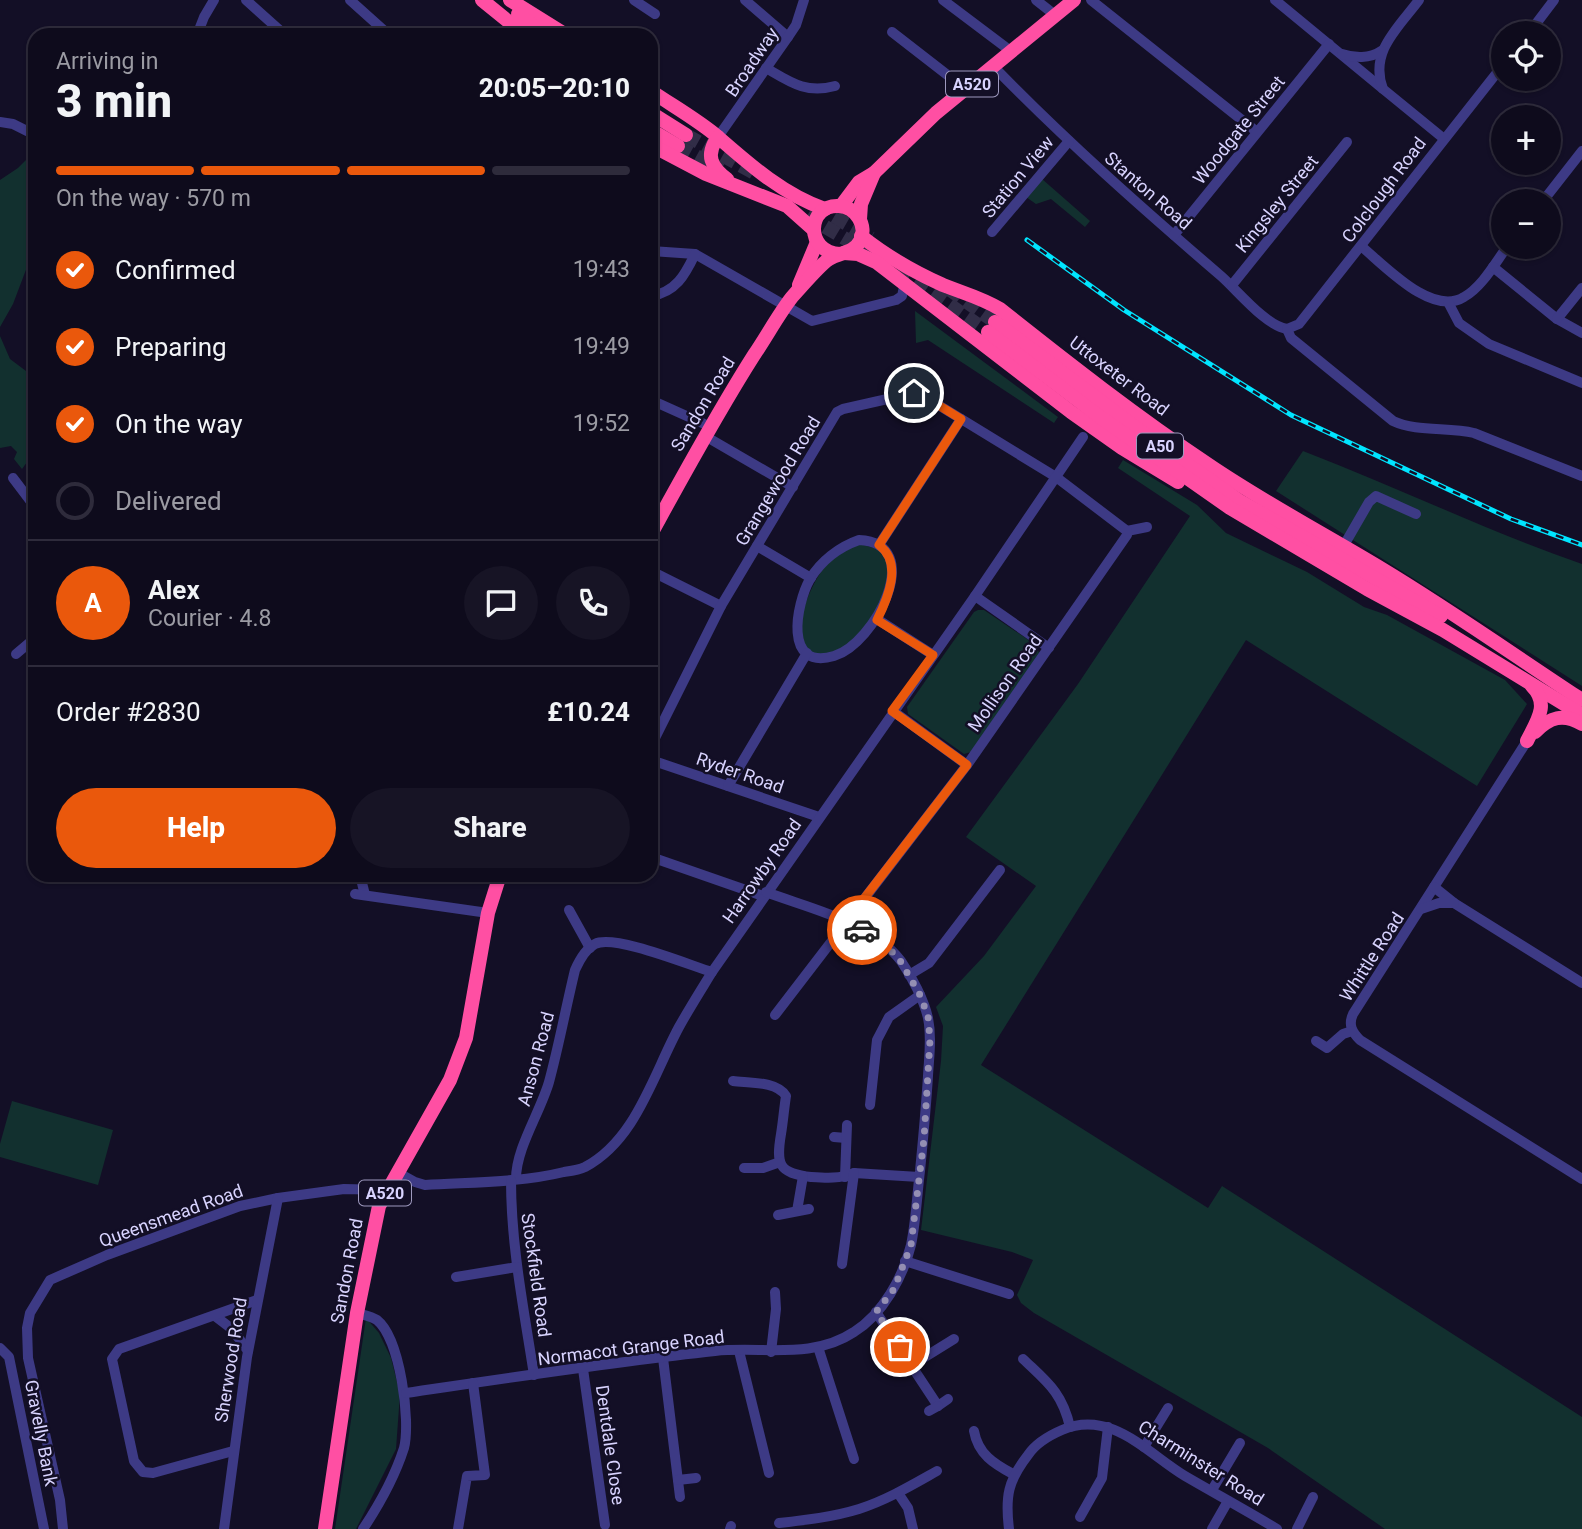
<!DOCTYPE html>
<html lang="en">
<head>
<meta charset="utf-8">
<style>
  body { margin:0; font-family:Roboto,sans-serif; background:#171425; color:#f1f3f6; height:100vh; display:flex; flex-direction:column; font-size:26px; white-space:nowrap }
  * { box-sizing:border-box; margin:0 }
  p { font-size:23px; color:#9b9ba3 }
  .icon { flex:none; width:38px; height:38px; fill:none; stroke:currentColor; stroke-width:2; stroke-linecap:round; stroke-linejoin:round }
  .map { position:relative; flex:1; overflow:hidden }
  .side { position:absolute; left:28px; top:28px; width:630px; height:854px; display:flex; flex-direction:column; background:#0e0b1c; border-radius:21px; box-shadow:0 2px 5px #0004,0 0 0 2px #2e2b3b }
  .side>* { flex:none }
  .buttons { position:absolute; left:1491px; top:21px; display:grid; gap:14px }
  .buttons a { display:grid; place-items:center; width:70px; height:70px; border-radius:50%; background:#0e0b1c; box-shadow:0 2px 5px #0004,0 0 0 2px #2e2b3b; font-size:35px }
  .pin { position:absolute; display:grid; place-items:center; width:60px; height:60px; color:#fff; margin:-30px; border:4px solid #fff; border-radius:50%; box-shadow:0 2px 7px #0007 }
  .courier { position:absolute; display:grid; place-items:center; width:70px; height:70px; margin:-35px; border:5px solid #ea580c; border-radius:50%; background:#fff; color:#222; box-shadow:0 2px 9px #0007 }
  .head em { font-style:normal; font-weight:800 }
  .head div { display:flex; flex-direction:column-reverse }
  .head { display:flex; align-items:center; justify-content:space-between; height:119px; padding:0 28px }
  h1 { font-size:46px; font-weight:800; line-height:52px }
  .bar { display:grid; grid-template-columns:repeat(4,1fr); gap:10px 7px; align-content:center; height:84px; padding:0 28px }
  .bar i { height:9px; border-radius:5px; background:#2e2b3b }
  .bar .selected { background:#ea580c }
  .bar p { grid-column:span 4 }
  .line { display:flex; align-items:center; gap:18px; padding:0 28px; border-top:2px solid #2e2b3b }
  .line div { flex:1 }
  .round { display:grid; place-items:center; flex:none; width:74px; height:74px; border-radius:37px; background:#171425 }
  ol { padding:0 28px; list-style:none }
  li { display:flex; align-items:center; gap:21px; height:77px }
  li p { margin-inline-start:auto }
  li .icon { padding:7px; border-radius:50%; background:#ea580c; color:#fff; stroke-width:4 }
  li:last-child { color:#9b9ba3 }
  li i { width:38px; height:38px; border:4px solid #2e2b3b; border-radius:50% }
  .button { display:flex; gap:14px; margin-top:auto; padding:14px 28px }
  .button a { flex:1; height:80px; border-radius:42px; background:#ea580c; color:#fff; font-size:28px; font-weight:800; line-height:80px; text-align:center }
  .button a+a { background:#171425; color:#f1f3f6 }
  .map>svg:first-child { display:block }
  .green { fill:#12302f }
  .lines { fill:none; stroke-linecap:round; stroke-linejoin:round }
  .highway-tunnel { stroke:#312d47; stroke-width:14; stroke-dasharray:14 7; stroke-linecap:butt }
  .minor { stroke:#3d3a85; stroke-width:10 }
  .highway { stroke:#ff4fa3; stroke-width:14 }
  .rail-casing { stroke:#00e5ff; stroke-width:5 }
  .rail { stroke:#130f26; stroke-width:2.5; stroke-dasharray:8; stroke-linecap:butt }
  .done { stroke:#948fb3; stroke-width:7; stroke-dasharray:0 12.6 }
  .route { stroke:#ea580c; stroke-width:9 }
  .labels { text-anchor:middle; stroke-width:5; stroke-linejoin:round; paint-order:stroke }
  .shield { fill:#130f26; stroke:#9e99be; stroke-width:2 }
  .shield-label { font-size:16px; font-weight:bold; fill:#d9d4ff }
  .street-label { font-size:18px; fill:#d9d4ff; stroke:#130f26 }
</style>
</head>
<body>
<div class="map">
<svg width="1582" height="1529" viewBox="0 0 1582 1529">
  <rect width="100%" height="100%" fill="#130f26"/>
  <g class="green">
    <path d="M35 151V246L13 304 0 327V180L18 168Z"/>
    <path d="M1042 179 1090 221 1085 227 1051 199 1036 204 1026 197Z"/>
    <path d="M915 311 1058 417 1054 423 928 340 916 343Z"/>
    <path d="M0 336 10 359 30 374 35 381 30 420 35 423V451L22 469 14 459 17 452 11 446 0 448Z"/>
    <path d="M1303 451C1397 487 1487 531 1582 564V686L1276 491Z"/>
    <path d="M1123 460 1197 505 1226 533 1307 572 1364 607 1387 615 1505 680 1527 704 1477 786 1246 640 981 1065 1208 1208 1222 1186 1582 1417V1529H1385L1268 1448 1034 1313 1021 1303 1017 1295 1033 1260 1012 1252 921 1230 941 1061 943 1026 936 1007 984 956 1036 886 966 837 1078 684 1190 516 1118 468Z"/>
    <path d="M860 544 881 550C883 555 886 560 887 565 893 596 855 659 819 654 779 649 813 578 828 563 837 554 849 549 860 544Z"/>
    <path d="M978 610H984L1036 645 1039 653 971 752 964 754 908 714 907 707 974 612Z"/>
    <path d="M12 1101 113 1130 98 1185 0 1157V1144Z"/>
    <path d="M366 1318 379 1333 391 1358 400 1394 396 1449 356 1529H335Z"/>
  </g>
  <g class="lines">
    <g class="highway-tunnel">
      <path d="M686 135 758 175"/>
      <path d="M678 146 721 170"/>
      <path d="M816 206 871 238"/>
      <path d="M807 216 910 277 988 332"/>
      <path d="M949 289 995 322"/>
    </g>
    <g class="minor">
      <path d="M246 0 285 35"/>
      <path d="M350 0 389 35"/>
      <path d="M634 0 655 14"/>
      <path d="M745 0 788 37"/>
      <path d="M943 0 1012 52"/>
      <path d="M1036 0 1055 15"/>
      <path d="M1091 0 1257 132"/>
      <path d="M1275 0 1383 89"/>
      <path d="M1419 0C1398 28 1369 52 1383 89L1443 138"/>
      <path d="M892 32 959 84 963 92"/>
      <path d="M1529 33 1554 0"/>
      <path d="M197 35 204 17 214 0"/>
      <path d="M1342 54C1354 58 1370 59 1381 51"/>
      <path d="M994 67C1066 141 1143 209 1221 276 1238 291 1266 326 1287 329"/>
      <path d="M766 68C790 82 806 94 835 86"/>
      <path d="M0 122 13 124 35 135"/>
      <path d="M718 137 788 37 796 25 804 0"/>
      <path d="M1543 201 1582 151"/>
      <path d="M992 232 1069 141"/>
      <path d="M1174 235 1329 44"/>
      <path d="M1361 246C1385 266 1432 317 1464 297 1482 287 1495 263 1507 247"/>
      <path d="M651 251 695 254 812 321 896 300 902 296 905 282"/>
      <path d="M1493 267 1557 319 1582 333"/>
      <path d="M1232 285 1347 142"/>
      <path d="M651 296C676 292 685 275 695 254"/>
      <path d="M1448 302 1459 323 1489 344 1582 383"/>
      <path d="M1557 319 1582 288"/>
      <path d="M1287 329 1299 324 1503 65"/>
      <path d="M1287 329 1291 338 1393 421C1416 432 1448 427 1474 433L1582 476"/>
      <path d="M651 400 711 427"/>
      <path d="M705 436 793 487"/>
      <path d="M13 478 35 507"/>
      <path d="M1127 531 1147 527"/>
      <path d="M859 540C927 543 875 644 834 656 783 671 796 604 810 579 821 561 839 547 859 540Z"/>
      <path d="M879 545 961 419"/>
      <path d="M757 546 811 578"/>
      <path d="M1343 547 1369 502 1376 496 1416 514"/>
      <path d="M651 571 721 606"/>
      <path d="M975 596 1049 648"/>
      <path d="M877 619 933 655"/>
      <path d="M16 654 35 638"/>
      <path d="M893 711 967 765"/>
      <path d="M1527 741 1353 1014C1348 1025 1352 1032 1360 1040L1582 1179"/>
      <path d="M651 746 721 606 837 412 843 409 914 393 922 395 1056 477 1127 531V535L967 765 775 1015"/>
      <path d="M651 760 819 817"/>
      <path d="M728 786 807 653"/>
      <path d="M651 857 763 896"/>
      <path d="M360 875 365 895"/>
      <path d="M1434 887 1454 903 1582 983"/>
      <path d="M355 894 488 913"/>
      <path d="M1421 909 1439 903H1454"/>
      <path d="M569 910 590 948"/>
      <path d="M909 975 929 963 1000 870"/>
      <path d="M1316 1041 1327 1048 1343 1034 1352 1031"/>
      <path d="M733 1081C749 1083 777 1081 786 1096 784 1109 783 1122 781 1134 776 1164 778 1173 811 1177 826 1178 840 1179 854 1173L919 1177"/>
      <path d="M870 1105 877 1040 889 1017 920 995"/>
      <path d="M834 1137 846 1138"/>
      <path d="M744 1168H763L780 1162"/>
      <path d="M397 1172 415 1182 425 1185C471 1182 519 1183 564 1172 571 1171 579 1170 585 1167 636 1140 653 1075 679 1027 689 1009 701 990 712 972L975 596 1083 437"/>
      <path d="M845 1177 847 1125"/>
      <path d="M516 1179C516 1148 540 1113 549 1082 559 1045 566 1007 575 970 579 961 585 949 595 944 614 934 689 965 712 972"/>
      <path d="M511 1180C511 1246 524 1310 534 1375"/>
      <path d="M797 1211 803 1176"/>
      <path d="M778 1215 809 1209"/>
      <path d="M905 1261 1009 1294"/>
      <path d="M842 1264 854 1173"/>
      <path d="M456 1277 517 1267"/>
      <path d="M876 1312 938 1406 948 1399"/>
      <path d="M357 1313C364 1315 371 1316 377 1320 400 1338 411 1421 404 1448 395 1476 379 1505 363 1529"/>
      <path d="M215 1316 232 1329 248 1351"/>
      <path d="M818 1347 854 1459"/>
      <path d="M0 1348 9 1357 44 1529"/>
      <path d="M739 1351 769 1473"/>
      <path d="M771 1352 776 1309 775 1292"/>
      <path d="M663 1358 680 1497"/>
      <path d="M1023 1359C1047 1382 1062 1392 1070 1427"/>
      <path d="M912 1365 954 1339"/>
      <path d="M583 1369 605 1525"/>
      <path d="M406 1393C508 1378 612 1362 715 1351 762 1346 812 1360 854 1332 883 1314 903 1277 911 1245 916 1221 917 1195 920 1171 923 1140 926 1108 928 1076 929 1057 932 1038 928 1018 924 1000 912 977 901 961 870 921 811 909 766 892"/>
      <path d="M929 1411 938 1406"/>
      <path d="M974 1431C978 1454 994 1464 1013 1474"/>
      <path d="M1144 1447 1168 1408"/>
      <path d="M233 1451 153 1473 143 1472 134 1461 112 1359 119 1349 257 1300"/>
      <path d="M678 1480 696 1478"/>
      <path d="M1212 1490 1240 1443"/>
      <path d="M898 1493 908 1508 913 1529"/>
      <path d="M1080 1517 1102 1478 1108 1427"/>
      <path d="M779 1523C806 1520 833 1517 859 1509 887 1500 912 1485 937 1471"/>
      <path d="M63 1529 60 1500 28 1358 27 1328 30 1313 50 1280 107 1255 240 1206 278 1198 344 1189 387 1190"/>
      <path d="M224 1529 247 1357 278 1198"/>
      <path d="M458 1529 467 1476 485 1475 473 1383"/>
      <path d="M730 1529 731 1526"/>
      <path d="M1009 1529C1005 1496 1008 1481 1028 1455 1036 1443 1048 1436 1062 1430 1111 1409 1147 1453 1185 1476 1216 1494 1247 1511 1277 1529"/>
      <path d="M1212 1529 1228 1501"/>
      <path d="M1297 1529 1313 1497"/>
    </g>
    <g class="highway">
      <path d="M482 0 525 35"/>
      <path d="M510 0 566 35"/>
      <path d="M518 14 544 35"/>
      <path d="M651 91C673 106 698 120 718 137 750 165 784 195 825 209"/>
      <path d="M651 113 686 135"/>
      <path d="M651 130 678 146"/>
      <path d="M718 137C705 155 711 167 727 179"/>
      <path d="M651 145 706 174 787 206 814 230"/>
      <path d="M841 206 859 182 874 173 936 113 1074 0"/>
      <path d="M860 219 861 204 874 173"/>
      <path d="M861 236C886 256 914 272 943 285 963 293 982 298 1000 309 1068 363 1137 417 1209 465 1265 503 1324 534 1382 569 1450 610 1515 656 1582 700"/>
      <path d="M844 253 858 254 876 262 1071 412 1122 448 1178 482"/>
      <path d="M799 285 817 242"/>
      <path d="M995 322 1143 433 1238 500 1441 616"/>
      <path d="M988 332 1100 417 1230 508 1367 589 1443 630 1582 715"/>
      <path d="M651 534C684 474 717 413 754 355 767 336 778 315 792 297 799 289 821 264 829 259 840 252 853 254 860 241 868 226 856 207 839 206 807 204 804 252 840 254"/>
      <path d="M1535 732C1550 717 1563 713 1582 724"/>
      <path d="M1527 741C1537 721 1550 704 1532 686"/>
      <path d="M325 1529 357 1313 379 1206 450 1080 466 1038 488 913 500 875"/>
    </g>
    <g class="rail-casing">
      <path id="rail" d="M1027 240 1124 310 1291 415 1511 519 1582 545"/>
    </g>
    <use href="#rail" class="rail"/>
  </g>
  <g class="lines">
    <path class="done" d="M862 930 886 945 901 962 920 995 928 1016 930 1040 924 1139 911 1245 894 1289 876 1312 900 1347"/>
    <path class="route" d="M862 930 846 922 967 765 892 711 933 655 877 620C888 598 903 563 879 545L961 419 922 395 914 393"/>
  </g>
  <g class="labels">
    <g class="shield">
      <rect x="946" y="71.5" width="52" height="25" rx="5"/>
      <rect x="1137" y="433.5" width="46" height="25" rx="5"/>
      <rect x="359" y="1180.5" width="52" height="25" rx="5"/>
    </g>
    <g class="shield-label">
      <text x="972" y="90">A520</text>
      <text x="1160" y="452">A50</text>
      <text x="385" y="1199">A520</text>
    </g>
    <g class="street-label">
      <text transform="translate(752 62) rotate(-56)" y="6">Broadway</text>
      <text transform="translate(1239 130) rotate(-51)" y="6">Woodgate Street</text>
      <text transform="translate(1018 177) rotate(-50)" y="6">Station View</text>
      <text transform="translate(1384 190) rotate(-53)" y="6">Colclough Road</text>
      <text transform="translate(1148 191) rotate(41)" y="6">Stanton Road</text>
      <text transform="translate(1277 204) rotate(-51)" y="6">Kingsley Street</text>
      <text transform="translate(1119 376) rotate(37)" y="6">Uttoxeter Road</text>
      <text transform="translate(703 404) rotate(-59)" y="6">Sandon Road</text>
      <text transform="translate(778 481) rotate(-59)" y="6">Grangewood Road</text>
      <text transform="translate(1005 683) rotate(-55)" y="6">Mollison Road</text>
      <text transform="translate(740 773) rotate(19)" y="6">Ryder Road</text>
      <text transform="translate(762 871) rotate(-55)" y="6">Harrowby Road</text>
      <text transform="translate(1372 957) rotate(-57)" y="6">Whittle Road</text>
      <text transform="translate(536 1059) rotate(-75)" y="6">Anson Road</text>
      <text transform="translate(171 1216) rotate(-20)" y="6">Queensmead Road</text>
      <text transform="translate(347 1271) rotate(-79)" y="6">Sandon Road</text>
      <text transform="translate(536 1275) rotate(82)" y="6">Stockfield Road</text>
      <text transform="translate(631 1348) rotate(-7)" y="6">Normacot Grange Road</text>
      <text transform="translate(231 1360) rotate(-81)" y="6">Sherwood Road</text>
      <text transform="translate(41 1433) rotate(79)" y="6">Gravelly Bank</text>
      <text transform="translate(610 1445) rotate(82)" y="6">Dentdale Close</text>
      <text transform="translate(1201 1463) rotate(32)" y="6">Charminster Road</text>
    </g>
  </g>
</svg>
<div class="buttons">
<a><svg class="icon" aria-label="locate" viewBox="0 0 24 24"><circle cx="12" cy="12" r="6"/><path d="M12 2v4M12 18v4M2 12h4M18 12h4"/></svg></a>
<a>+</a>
<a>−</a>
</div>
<div class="pin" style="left:900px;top:1347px;background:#ea580c"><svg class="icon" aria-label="bag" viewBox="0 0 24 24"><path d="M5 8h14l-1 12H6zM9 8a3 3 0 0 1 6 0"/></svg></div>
<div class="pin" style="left:914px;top:393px;background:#1f2937"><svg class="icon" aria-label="home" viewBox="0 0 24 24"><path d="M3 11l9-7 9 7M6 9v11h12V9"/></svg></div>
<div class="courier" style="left:862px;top:930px"><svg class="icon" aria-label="car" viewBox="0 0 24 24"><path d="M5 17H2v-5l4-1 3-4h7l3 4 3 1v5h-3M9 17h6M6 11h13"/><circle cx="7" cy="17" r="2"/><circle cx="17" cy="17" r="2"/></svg></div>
<section class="side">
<div class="head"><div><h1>3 min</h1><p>Arriving in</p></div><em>20:05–20:10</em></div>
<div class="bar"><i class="selected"></i><i class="selected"></i><i class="selected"></i><i></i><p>On the way · 570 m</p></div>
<ol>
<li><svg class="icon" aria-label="check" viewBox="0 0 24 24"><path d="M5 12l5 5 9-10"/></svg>Confirmed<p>19:43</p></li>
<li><svg class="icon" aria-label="check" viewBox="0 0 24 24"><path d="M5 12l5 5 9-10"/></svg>Preparing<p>19:49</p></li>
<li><svg class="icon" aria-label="check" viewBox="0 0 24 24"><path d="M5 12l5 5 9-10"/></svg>On the way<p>19:52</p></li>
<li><i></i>Delivered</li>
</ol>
<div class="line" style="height:126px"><b class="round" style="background:#ea580c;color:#fff">A</b><div><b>Alex</b><p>Courier · 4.8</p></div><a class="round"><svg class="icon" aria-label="chat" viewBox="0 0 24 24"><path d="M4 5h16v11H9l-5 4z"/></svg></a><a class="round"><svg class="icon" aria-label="phone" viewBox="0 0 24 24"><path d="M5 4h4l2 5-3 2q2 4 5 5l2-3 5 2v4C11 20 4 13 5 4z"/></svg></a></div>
<div class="line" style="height:91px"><div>Order #2830</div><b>£10.24</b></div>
<div class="button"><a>Help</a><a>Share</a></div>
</section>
</div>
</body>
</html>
